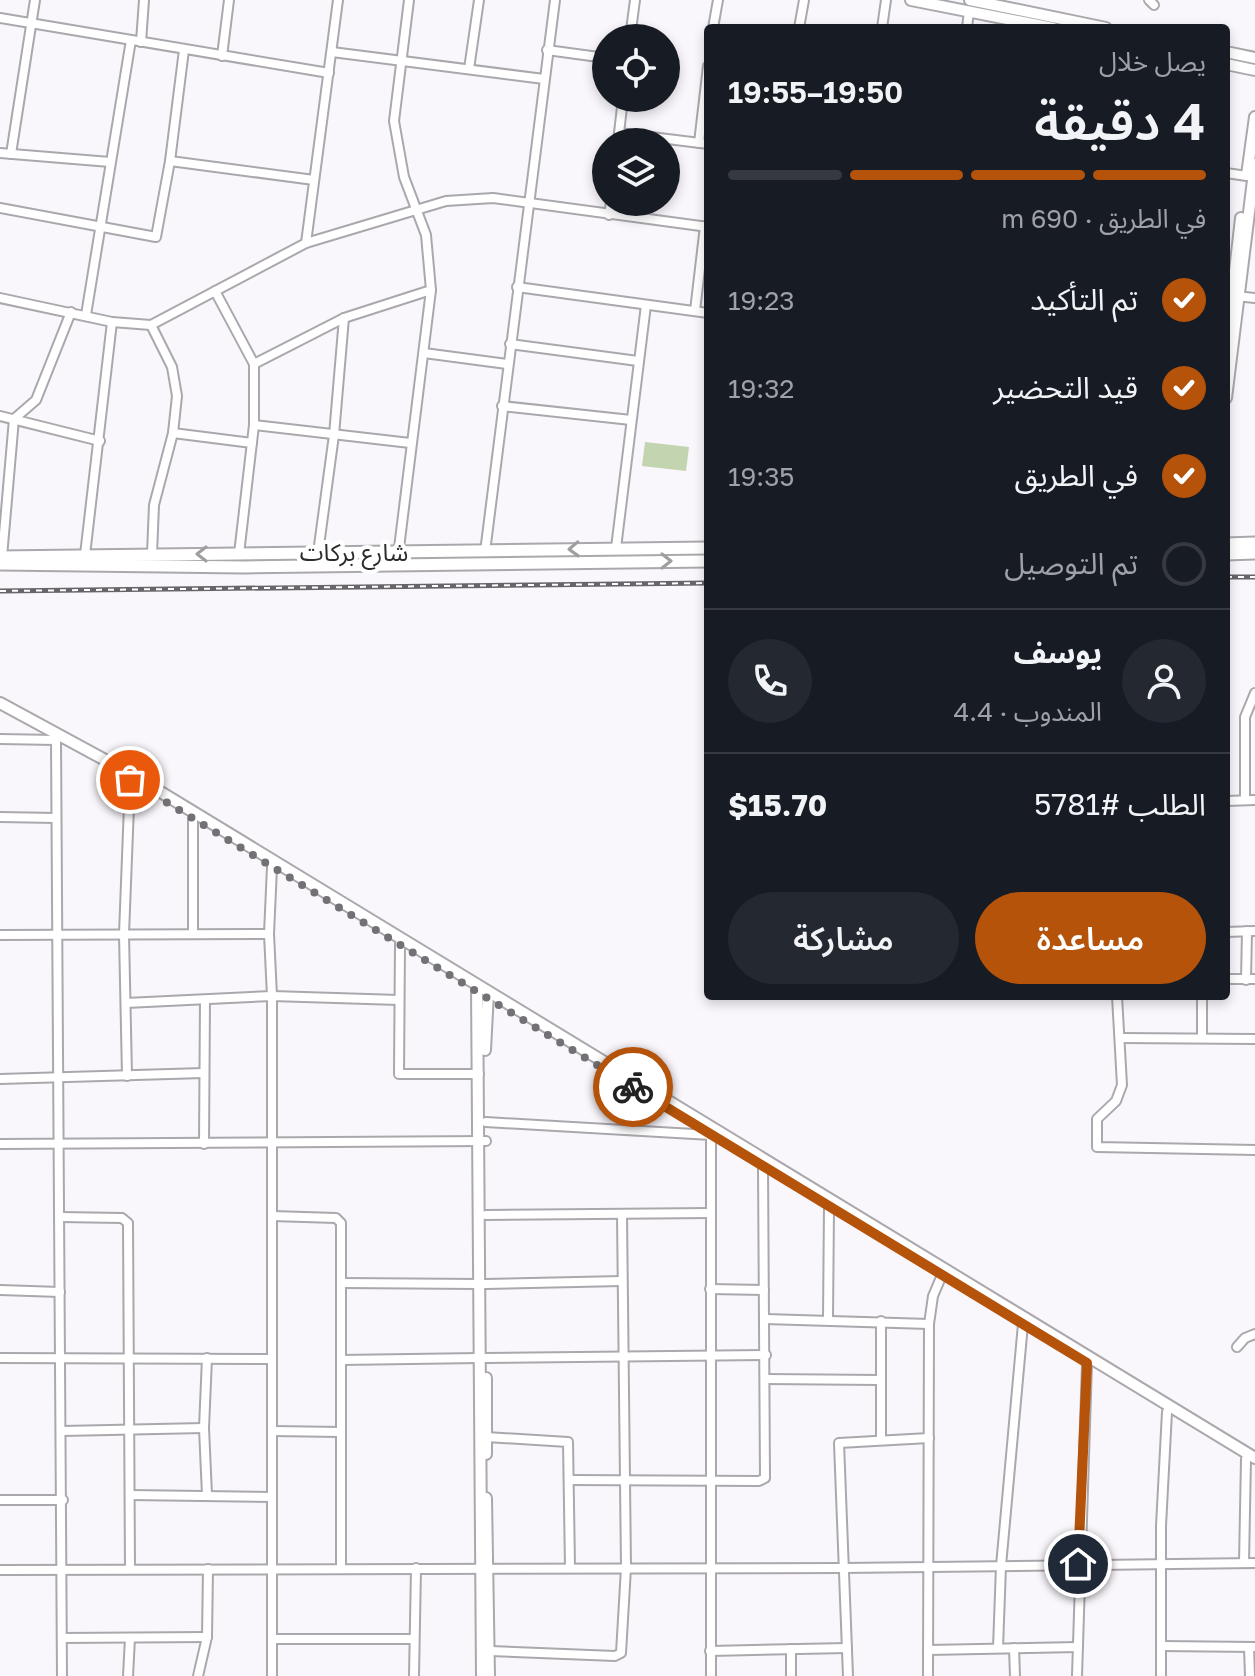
<!DOCTYPE html>
<html lang="ar">
<head>
<meta charset="utf-8">
<style>
  body { margin:0; font-family:"Golos Text","Noto Sans Arabic",sans-serif; background:#242831; color:#f1f3f6; direction:rtl; height:100vh; display:flex; flex-direction:column; font-size:30px; white-space:nowrap }
  * { box-sizing:border-box; margin:0 }
  p { font-size:26px; color:#9ea1a6 }
  .icon { flex:none; width:44px; height:44px; fill:none; stroke:currentColor; stroke-width:2; stroke-linecap:round; stroke-linejoin:round }
  .map { position:relative; flex:1; overflow:hidden; direction:ltr }
  .drawer { position:absolute; left:704px; top:24px; width:526px; height:976px; display:flex; flex-direction:column; background:#171b24; border-radius:8px; box-shadow:0 4px 12px #0003; direction:rtl }
  .drawer>* { flex:none }
  .buttons { position:absolute; left:592px; top:24px; display:grid; gap:16px }
  .buttons a { display:grid; place-items:center; width:88px; height:88px; border-radius:50%; background:#171b24; box-shadow:0 4px 12px #0003; font-size:40px }
  .pin { position:absolute; display:grid; place-items:center; width:68px; height:68px; color:#fff; margin:-34px; border:4px solid #fff; border-radius:50%; box-shadow:0 2px 8px #0007 }
  .courier { position:absolute; display:grid; place-items:center; width:80px; height:80px; margin:-40px; border:6px solid #b45309; border-radius:50%; background:#fff; color:#222; box-shadow:0 2px 10px #0007 }
  .summary em { font-style:normal; font-weight:600 }
  .summary div { display:flex; flex-direction:column-reverse }
  .summary { display:flex; align-items:center; justify-content:space-between; height:136px; padding:0 24px }
  h1 { font-size:52px; font-weight:600; line-height:60px }
  .bar { display:grid; grid-template-columns:repeat(4,1fr); gap:12px 8px; align-content:center; height:96px; padding:0 24px }
  .bar i { height:10px; border-radius:6px; background:#363941 }
  .bar .current { background:#b45309 }
  .bar p { grid-column:span 4 }
  .line { display:flex; align-items:center; gap:20px; padding:0 24px; border-top:2px solid #363941 }
  .line div { flex:1 }
  .round { display:grid; place-items:center; flex:none; width:84px; height:84px; border-radius:42px; background:#242831 }
  ol { padding:0 24px; list-style:none }
  li { display:flex; align-items:center; gap:24px; height:88px }
  li p { margin-inline-start:auto }
  li .icon { padding:8px; border-radius:50%; background:#b45309; color:#fff; stroke-width:4 }
  li:last-child { color:#9ea1a6 }
  li i { width:44px; height:44px; border:4px solid #363941; border-radius:50% }
  .button { display:flex; gap:16px; margin-top:auto; padding:16px 24px }
  .button a { flex:1; height:92px; border-radius:48px; background:#b45309; color:#fff; font-size:32px; font-weight:600; line-height:92px; text-align:center }
  .button a+a { background:#242831; color:#f1f3f6 }
  .map>svg:first-child { display:block }
  .green { fill:#c2d4b0 }
  .lines { fill:none; stroke-linecap:round; stroke-linejoin:round }
  .minor-casing { stroke:#aba8ad; stroke-width:12 }
  .tertiary-casing { stroke:#aba8ad; stroke-width:14 }
  .secondary-casing { stroke:#aba8ad; stroke-width:15 }
  .minor { stroke:#fff; stroke-width:8 }
  .tertiary { stroke:#fff; stroke-width:10 }
  .secondary { stroke:#fff; stroke-width:11 }
  .rail-casing { stroke:#676569; stroke-width:5 }
  .rail { stroke:#fff; stroke-width:2; stroke-dasharray:6; stroke-linecap:butt }
  .oneway { stroke:#a09fa0 }
  .done { stroke:#737175; stroke-width:8; stroke-dasharray:0 14.4 }
  .route { stroke:#b45309; stroke-width:10 }
  .labels { text-anchor:middle; stroke-width:8; stroke-linejoin:round; paint-order:stroke }
  .street-label { font-size:24px; fill:#2b2a2c; stroke:#fff }
</style>
</head>
<body>
<div class="map">
<svg width="1255" height="1676" viewBox="0 0 1255 1676">
  <rect width="100%" height="100%" fill="#f9f6fc"/>
  <path class="green" d="M645 442 689 447 686 471 642 466Z"/>
  <g class="lines">
    <g class="minor-casing">
      <g id="minor">
        <path d="M1149 0 1154 5"/>
        <path d="M0 18 329 73"/>
        <path d="M713 28 718 0"/>
        <path d="M799 28 804 0"/>
        <path d="M882 28 886 0"/>
        <path d="M967 28 969 11"/>
        <path d="M630 38 635 0"/>
        <path d="M141 42 144 0"/>
        <path d="M547 50 606 58"/>
        <path d="M332 52 544 79"/>
        <path d="M222 56 229 0"/>
        <path d="M469 69 479 0"/>
        <path d="M619 133 708 144"/>
        <path d="M618 142 623 98"/>
        <path d="M699 143 708 66"/>
        <path d="M0 153 110 162"/>
        <path d="M11 154 35 0"/>
        <path d="M170 161 314 180"/>
        <path d="M1226 173 1247 176"/>
        <path d="M0 208 156 237 170 161 184 50"/>
        <path d="M609 215 611 202"/>
        <path d="M306 243 338 0"/>
        <path d="M517 287 708 313"/>
        <path d="M215 291 254 364V425L239 554"/>
        <path d="M1226 295 1255 298"/>
        <path d="M0 298 112 322 151 325 306 243 446 201 493 198 708 227"/>
        <path d="M695 311 705 226"/>
        <path d="M86 315 131 40"/>
        <path d="M151 325 172 367 177 396 173 433 154 505 152 554"/>
        <path d="M510 344 638 361"/>
        <path d="M424 353 507 364"/>
        <path d="M254 364 344 318 431 290"/>
        <path d="M502 406 631 420"/>
        <path d="M0 416 100 441"/>
        <path d="M254 425 410 443"/>
        <path d="M173 433 252 443"/>
        <path d="M616 548 646 305"/>
        <path d="M485 552 555 0"/>
        <path d="M318 553 334 435 344 318"/>
        <path d="M85 555 112 322"/>
        <path d="M2 557 14 419 36 400 71 312"/>
        <path d="M397 564 431 290 426 235 404 177 394 121 409 0"/>
        <path d="M0 739 56 740 62 1676"/>
        <path d="M1245 800V717L1255 693"/>
        <path d="M1226 801 1255 800"/>
        <path d="M0 817 56 818"/>
        <path d="M1226 932 1255 931"/>
        <path d="M193 934V819"/>
        <path d="M0 935 269 934"/>
        <path d="M400 944 399 1074H479"/>
        <path d="M1226 979H1255"/>
        <path d="M1246 980 1247 931"/>
        <path d="M1117 996 1122 1085 1116 1101 1097 1119V1147L1255 1150"/>
        <path d="M1202 996V1038"/>
        <path d="M126 1003 272 996 399 1000"/>
        <path d="M1121 1038 1255 1039"/>
        <path d="M127 1076 124 934 130 780"/>
        <path d="M0 1079 204 1073"/>
        <path d="M486 1122 711 1135V1676"/>
        <path d="M0 1144 486 1141"/>
        <path d="M204 1144 205 1000"/>
        <path d="M486 1215 710 1213"/>
        <path d="M272 1216 336 1218 341 1223V1568"/>
        <path d="M60 1217 122 1218 128 1223 130 1569"/>
        <path d="M343 1283 479 1284"/>
        <path d="M485 1284 622 1281"/>
        <path d="M710 1289 764 1290"/>
        <path d="M0 1290 60 1292"/>
        <path d="M765 1319 929 1324"/>
        <path d="M828 1319 829 1207"/>
        <path d="M1237 1347 1245 1338 1255 1334"/>
        <path d="M0 1358 271 1359"/>
        <path d="M486 1358 766 1355"/>
        <path d="M341 1360 479 1358"/>
        <path d="M766 1379 879 1380"/>
        <path d="M62 1431 204 1428"/>
        <path d="M272 1431 341 1432"/>
        <path d="M486 1437 568 1442 570 1567"/>
        <path d="M881 1439V1321"/>
        <path d="M570 1480 759 1481 765 1478 763 1166"/>
        <path d="M130 1495 272 1497"/>
        <path d="M207 1495 204 1428 207 1358"/>
        <path d="M0 1500H63"/>
        <path d="M1244 1563 1246 1459"/>
        <path d="M0 1570 843 1568 1255 1563"/>
        <path d="M62 1638 207 1637"/>
        <path d="M272 1639H414"/>
        <path d="M1161 1646 1255 1647"/>
        <path d="M1249 1647 1250 1676"/>
        <path d="M998 1648 1001 1566 1023 1324"/>
        <path d="M1014 1648 1015 1676"/>
        <path d="M791 1649V1676"/>
        <path d="M928 1650 1078 1647"/>
        <path d="M490 1651 615 1656 621 1653 626 1568 622 1215"/>
        <path d="M710 1651 847 1648"/>
        <path d="M128 1676 130 1638"/>
        <path d="M198 1676 207 1637 208 1569"/>
        <path d="M272 1676V996L269 934 272 867"/>
        <path d="M414 1676 416 1568"/>
        <path d="M848 1676 839 1443 929 1438"/>
        <path d="M928 1676 929 1324 933 1296 942 1275"/>
        <path d="M1077 1676 1087 1363"/>
        <path d="M1161 1676V1526L1167 1412"/>
      </g>
    </g>
    <g class="tertiary-casing">
      <g id="tertiary">
        <path d="M911 0 1053 28"/>
        <path d="M970 0 1106 28"/>
        <path d="M1226 52 1255 58"/>
        <path d="M1226 64 1255 70"/>
        <path d="M1247 175 1255 117"/>
        <path d="M1226 350 1241 218"/>
        <path d="M1226 398 1255 164"/>
        <path d="M0 703 131 774 1255 1458"/>
        <path d="M477 985 482 1676"/>
        <path d="M485 1050 488 992"/>
        <path d="M486 1454V1378"/>
        <path d="M486 1498 489 1676"/>
      </g>
    </g>
    <g class="secondary-casing">
      <g id="secondary">
        <path d="M1226 544 1255 543"/>
        <path d="M1226 554 1255 553"/>
        <path d="M0 557 708 548"/>
        <path d="M0 564 244 567 708 561"/>
      </g>
    </g>
    <use href="#minor" class="minor"/>
    <use href="#tertiary" class="tertiary"/>
    <use href="#secondary" class="secondary"/>
    <g class="rail-casing">
      <g id="rail">
        <path d="M1226 577H1255"/>
        <path d="M0 591 708 583"/>
      </g>
    </g>
    <use href="#rail" class="rail"/>
  </g>
  <defs><path id="oneway-chevron" d="M-2-3.5L2.5 0L-2 3.5" fill="none" stroke-width="1.6" stroke-linecap="round" stroke-linejoin="round" transform="scale(2)"/></defs>
  <g class="oneway">
    <use href="#oneway-chevron" transform="translate(574 549) rotate(178)"/>
    <use href="#oneway-chevron" transform="translate(202 554) rotate(180)"/>
    <use href="#oneway-chevron" transform="translate(666 561)"/>
  </g>
  <g class="lines">
    <path class="done" d="M130 780 633 1087"/>
    <path class="route" d="M633 1087 1087 1363 1078 1564"/>
  </g>
  <g class="labels">
    <g class="street-label">
      <text x="354" y="561">شارع بركات</text>
    </g>
  </g>
</svg>
<div class="buttons">
<a><svg class="icon" aria-label="locate" viewBox="0 0 24 24"><circle cx="12" cy="12" r="6"/><path d="M12 2v4M12 18v4M2 12h4M18 12h4"/></svg></a>
<a><svg class="icon" aria-label="layers" viewBox="0 0 24 24"><path d="M12 4l9 5-9 5-9-5zM3 14l9 5 9-5"/></svg></a>
</div>
<div class="pin" style="left:130px;top:780px;background:#ea580c"><svg class="icon" aria-label="bag" viewBox="0 0 24 24"><path d="M5 8h14l-1 12H6zM9 8a3 3 0 0 1 6 0"/></svg></div>
<div class="pin" style="left:1078px;top:1564px;background:#1f2937"><svg class="icon" aria-label="home" viewBox="0 0 24 24"><path d="M3 11l9-7 9 7M6 9v11h12V9"/></svg></div>
<div class="courier" style="left:633px;top:1087px"><svg class="icon" aria-label="bike" viewBox="0 0 24 24"><circle cx="6" cy="16" r="4"/><circle cx="18" cy="16" r="4"/><path d="M6 16l4-8h5l3 8M10 8l3 8H6M13 5h3"/></svg></div>
<section class="drawer">
<div class="summary"><div><h1>4 دقيقة</h1><p>يصل خلال</p></div><em>19:50–19:55</em></div>
<div class="bar"><i class="current"></i><i class="current"></i><i class="current"></i><i></i><p>في الطريق · 690 m</p></div>
<ol>
<li><svg class="icon" aria-label="check" viewBox="0 0 24 24"><path d="M5 12l5 5 9-10"/></svg>تم التأكيد<p>19:23</p></li>
<li><svg class="icon" aria-label="check" viewBox="0 0 24 24"><path d="M5 12l5 5 9-10"/></svg>قيد التحضير<p>19:32</p></li>
<li><svg class="icon" aria-label="check" viewBox="0 0 24 24"><path d="M5 12l5 5 9-10"/></svg>في الطريق<p>19:35</p></li>
<li><i></i>تم التوصيل</li>
</ol>
<div class="line" style="height:144px"><a class="round"><svg class="icon" aria-label="person" viewBox="0 0 24 24"><circle cx="12" cy="8" r="4"/><path d="M4 21q1-7 8-7t8 7"/></svg></a><div><b>يوسف</b><p>المندوب · 4.4</p></div><a class="round"><svg class="icon" aria-label="phone" viewBox="0 0 24 24"><path d="M5 4h4l2 5-3 2q2 4 5 5l2-3 5 2v4C11 20 4 13 5 4z"/></svg></a></div>
<div class="line" style="height:104px"><div>الطلب #5781</div><b>$15.70</b></div>
<div class="button"><a>مساعدة</a><a>مشاركة</a></div>
</section>
</div>
</body>
</html>
